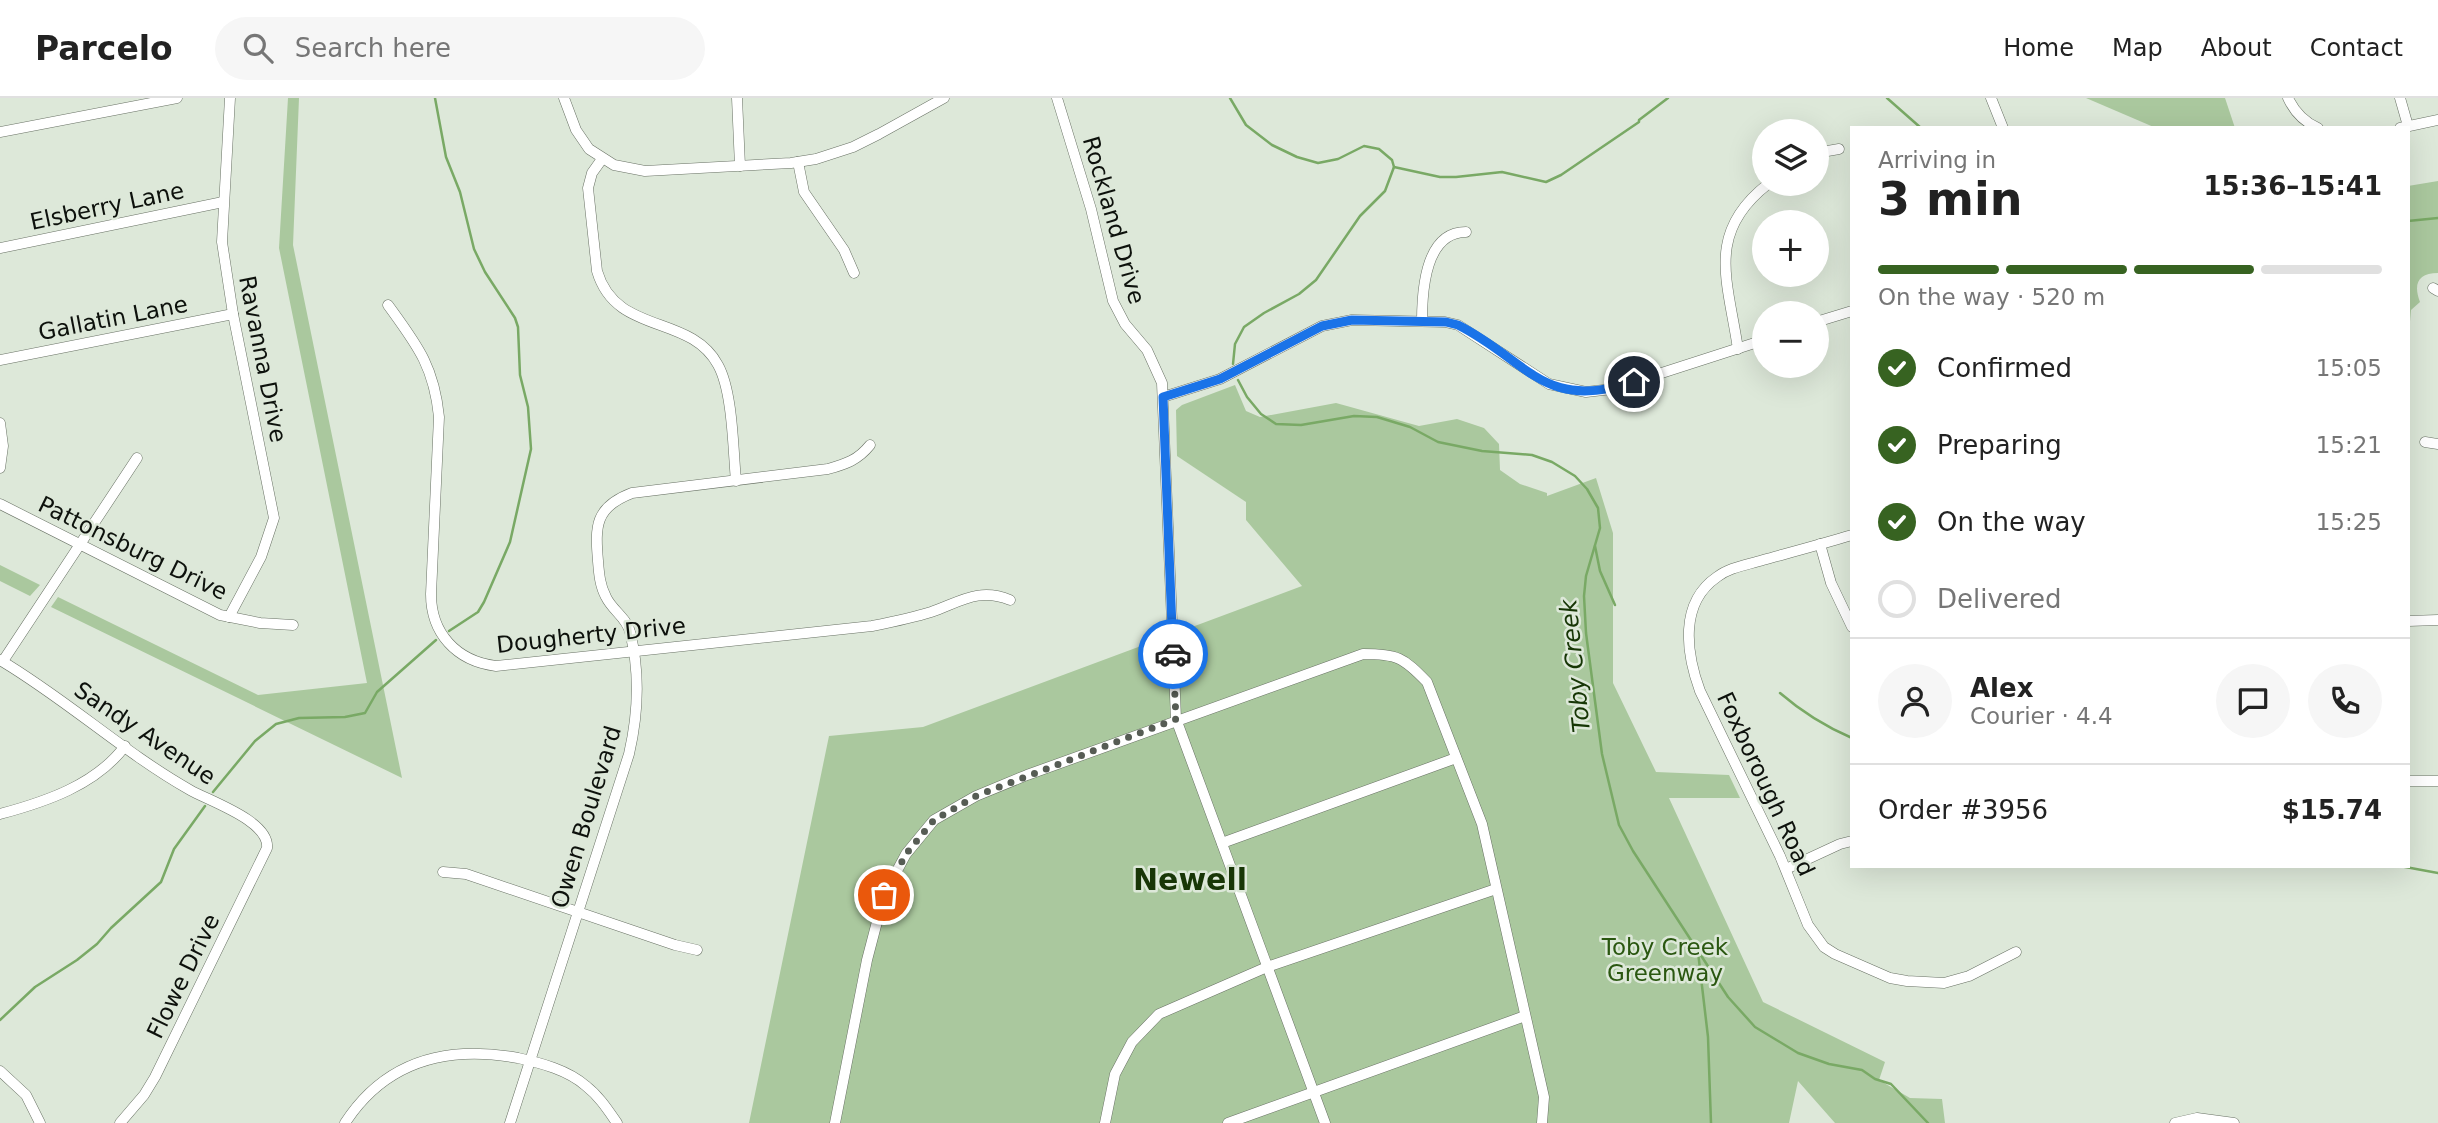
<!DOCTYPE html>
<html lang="en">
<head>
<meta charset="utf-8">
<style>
  body { margin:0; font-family:"DejaVu Sans",sans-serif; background:#f6f6f6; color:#222; height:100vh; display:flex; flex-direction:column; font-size:26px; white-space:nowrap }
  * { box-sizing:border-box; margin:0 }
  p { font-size:23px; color:#767676 }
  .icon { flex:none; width:38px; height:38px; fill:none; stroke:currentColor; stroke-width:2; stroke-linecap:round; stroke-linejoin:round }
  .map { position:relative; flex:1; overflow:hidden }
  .drawer { position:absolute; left:1850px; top:28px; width:560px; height:742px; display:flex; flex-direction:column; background:#fff; border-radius:0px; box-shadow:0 7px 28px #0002 }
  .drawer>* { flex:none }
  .fabs { position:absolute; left:1752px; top:21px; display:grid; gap:14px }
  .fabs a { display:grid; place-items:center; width:77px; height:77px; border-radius:50%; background:#fff; box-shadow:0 7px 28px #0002; font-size:35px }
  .pin { position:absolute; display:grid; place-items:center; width:60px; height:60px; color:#fff; margin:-30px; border:4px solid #fff; border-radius:50%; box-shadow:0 2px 7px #0007 }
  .courier { position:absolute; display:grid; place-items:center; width:70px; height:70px; margin:-35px; border:5px solid #1a73e8; border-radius:50%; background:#fff; color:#222; box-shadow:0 2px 9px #0007 }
  .head em { font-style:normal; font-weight:800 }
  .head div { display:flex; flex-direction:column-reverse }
  .head { display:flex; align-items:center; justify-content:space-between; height:119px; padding:0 28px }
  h1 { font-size:46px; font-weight:800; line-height:52px }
  .bar { display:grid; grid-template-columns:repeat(4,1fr); gap:10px 7px; align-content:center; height:84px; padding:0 28px }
  .bar i { height:9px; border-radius:5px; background:#e0e0e0 }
  .bar .current { background:#376321 }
  .bar p { grid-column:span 4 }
  .line { display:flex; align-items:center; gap:18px; padding:0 28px; border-top:2px solid #e0e0e0 }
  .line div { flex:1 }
  .round { display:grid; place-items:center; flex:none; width:74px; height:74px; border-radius:37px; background:#f6f6f6 }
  ol { padding:0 28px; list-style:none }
  li { display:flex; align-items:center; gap:21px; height:77px }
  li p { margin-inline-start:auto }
  li .icon { padding:7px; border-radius:50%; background:#376321; color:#fff; stroke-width:4 }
  li:last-child { color:#767676 }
  li i { width:38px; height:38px; border:4px solid #e0e0e0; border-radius:50% }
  header { display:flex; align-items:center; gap:42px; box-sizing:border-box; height:98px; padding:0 35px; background:#fff; border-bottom:2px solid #e0e0e0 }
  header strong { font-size:33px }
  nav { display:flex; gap:38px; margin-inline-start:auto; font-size:24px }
  .search { width:490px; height:63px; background:#f6f6f6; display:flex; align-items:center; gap:18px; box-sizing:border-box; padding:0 24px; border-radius:38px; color:#767676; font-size:26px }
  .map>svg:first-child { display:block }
  .green { fill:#aac89e }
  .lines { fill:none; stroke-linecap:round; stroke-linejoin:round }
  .stream { stroke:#79a965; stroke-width:2.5 }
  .minor-casing { stroke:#687164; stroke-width:11 }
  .minor { stroke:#fff; stroke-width:10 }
  .done { stroke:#565c54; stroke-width:7; stroke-dasharray:0 12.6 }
  .route { stroke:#1a73e8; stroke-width:9 }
  .labels { text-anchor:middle; stroke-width:5; stroke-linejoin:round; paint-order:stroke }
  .street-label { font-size:23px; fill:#0d110c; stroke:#dde8d9 }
  .park-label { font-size:23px; fill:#2a5710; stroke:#dde8d9 }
  .water-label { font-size:24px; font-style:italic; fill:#163605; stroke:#dde8d9 }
  .district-label { font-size:30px; font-weight:bold; fill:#183607; stroke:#dde8d9 }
</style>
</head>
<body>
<header>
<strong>Parcelo</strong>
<div class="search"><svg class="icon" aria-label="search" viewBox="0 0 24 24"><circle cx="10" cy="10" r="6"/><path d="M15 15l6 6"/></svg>Search here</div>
<nav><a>Home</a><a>Map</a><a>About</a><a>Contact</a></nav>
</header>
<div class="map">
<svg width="2438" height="1025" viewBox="0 0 2438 1025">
  <rect width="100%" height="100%" fill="#dde8d9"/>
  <g class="green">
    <path d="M288 0H299L293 147 402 680 51 509 58 499 258 597 367 585 279 150Z"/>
    <path d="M2086 0H2225L2235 30H2156Z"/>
    <path d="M2438 83V175C2418 175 2413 186 2420 204L2411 212 2408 246V88Z"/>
    <path d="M1235 287 1246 313 1260 319 1336 305 1419 328 1457 321 1484 330 1499 346 1500 372 1520 386 1547 395V398L1596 380 1613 435V585L1656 674 1729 677 1740 700H1669L1763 904 1885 964 1879 982 1910 1000 1942 1001 1945 1025H1835L1798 983 1789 1025H749L829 638 923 629 1302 488 1246 422V404L1177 358 1176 312 1182 307Z"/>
    <path d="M0 467 40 487 30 498 0 483Z"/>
  </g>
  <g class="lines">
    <g class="stream">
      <path d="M435 0 446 59 460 94 474 151 485 174 515 220 518 229 520 277 528 309 531 351 510 444 484 504 478 514 449 533"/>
      <path d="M1230 0 1246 27 1272 47 1297 59 1318 65 1338 61 1364 48 1379 51 1392 62 1394 69 1385 93 1360 118 1316 182 1299 196 1264 215 1244 229 1235 246 1233 266"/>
      <path d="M1887 0 1921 30"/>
      <path d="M1394 69 1440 79H1456L1502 74 1546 84 1561 77 1639 24V22L1668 0"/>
      <path d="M2408 123 2438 120"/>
      <path d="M1238 282 1247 299 1261 316 1276 326 1301 327 1354 318 1377 319 1410 329 1438 344 1482 353 1532 357 1552 364 1575 378 1587 391 1598 410 1600 430 1586 478 1584 498 1586 535 1602 656 1619 727 1633 753 1728 899 1755 929 1798 955 1829 966 1862 972 1875 981 1891 986 1928 1025"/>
      <path d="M1595 448 1600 473 1615 507"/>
      <path d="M1780 595C1802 614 1824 628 1852 640"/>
      <path d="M213 694 255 643 276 626 299 620 345 619 365 615 377 594 436 542"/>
      <path d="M2400 768 2438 775"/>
      <path d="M1698 854 1708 939 1711 1025"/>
      <path d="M0 922 35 889 77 862 97 846 111 830 161 784 174 751 205 708"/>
    </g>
    <g class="minor-casing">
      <g id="minor">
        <path d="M564 0 576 32 589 51 614 67 645 73 791 65 816 61 853 49 879 36 944 0"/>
        <path d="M737 0 740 68"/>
        <path d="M1057 0 1091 111 1113 203 1125 226 1147 252 1162 285 1176 621 1325 1025"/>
        <path d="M1991 0 2003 30"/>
        <path d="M2288 0C2294 13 2304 24 2318 30"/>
        <path d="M2400 0 2408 28"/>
        <path d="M2400 30 2438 22"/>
        <path d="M0 34 177 0"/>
        <path d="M1816 55 1839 51"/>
        <path d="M602 61 592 75 588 90 597 173C616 238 690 215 718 267 733 294 733 352 736 383"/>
        <path d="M798 64 804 94 844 152 854 175"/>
        <path d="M0 150 223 104"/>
        <path d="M2433 190 2438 193"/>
        <path d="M388 207C417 247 434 268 439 319L431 496C431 535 456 563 496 568L872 528C892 524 912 520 931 514 960 504 979 489 1010 502"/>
        <path d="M1422 223C1422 192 1425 134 1466 134"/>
        <path d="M1816 224 1852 213"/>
        <path d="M1738 251C1728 183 1705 135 1768 86"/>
        <path d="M0 262 233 216"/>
        <path d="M1163 299 1220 281 1322 228 1352 222 1445 224 1458 227 1549 286 1586 294 1612 291 1764 242"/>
        <path d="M0 325 3 348 0 370"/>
        <path d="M2425 344 2438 346"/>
        <path d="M0 406 220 517 260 525 293 527"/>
        <path d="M1852 437C1822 446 1792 454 1763 462 1747 467 1730 469 1717 479 1679 505 1686 555 1700 593L1780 758 1808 827 1824 849 1835 856 1890 880 1907 883 1944 885 1969 878 2016 854"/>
        <path d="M1820 446 1831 485 1852 529"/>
        <path d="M229 519 261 459 274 420 233 216 222 144 230 0"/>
        <path d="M2408 523 2438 522"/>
        <path d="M0 562C66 601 123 654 190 692 209 703 270 723 267 750L155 979 144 997 120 1025"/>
        <path d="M3 563 137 360"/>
        <path d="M2408 683H2438"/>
        <path d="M0 716C45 704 96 687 125 648"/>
        <path d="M1222 745 1456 660"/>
        <path d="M1786 771 1840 746 1852 743"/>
        <path d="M443 774 466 776 675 847 697 852"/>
        <path d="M0 973 26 997 40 1025"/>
        <path d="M345 1025C386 962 447 947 518 960 541 965 568 972 586 988 599 998 608 1012 617 1025"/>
        <path d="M510 1025 629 656C638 617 640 574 630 534 627 520 612 512 606 499 600 488 599 476 598 463 595 428 595 409 632 395L828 371C846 366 858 362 870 347"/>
        <path d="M835 1025 867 862 884 797 906 756 934 722 976 698 1027 677 1363 556C1397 556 1403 559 1427 584L1482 726 1544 999 1542 1025"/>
        <path d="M1105 1025 1115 976 1132 944 1159 916 1267 869 1496 791"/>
        <path d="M1228 1025 1525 918"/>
        <path d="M2175 1025 2197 1020 2234 1025"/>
      </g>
    </g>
    <use href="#minor" class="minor"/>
  </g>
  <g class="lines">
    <path class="done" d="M884 797 906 756 934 722 976 698 1176 621 1173 556"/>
    <path class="route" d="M1173 556 1163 299 1220 281 1322 228 1352 222 1446 224 1458 227C1529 263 1543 314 1634 284"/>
  </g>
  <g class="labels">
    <g class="street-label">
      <text transform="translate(107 108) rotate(-12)" y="8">Elsberry Lane</text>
      <text transform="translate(1114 122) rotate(74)" y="8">Rockland Drive</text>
      <text transform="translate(113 220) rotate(-11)" y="8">Gallatin Lane</text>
      <text transform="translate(263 261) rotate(79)" y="8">Ravanna Drive</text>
      <text transform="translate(133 450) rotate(26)" y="8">Pattonsburg Drive</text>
      <text transform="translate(591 537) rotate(-6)" y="8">Dougherty Drive</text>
      <text transform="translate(145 635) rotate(34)" y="8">Sandy Avenue</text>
      <text transform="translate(1766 686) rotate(65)" y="8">Foxborough Road</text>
      <text transform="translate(586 719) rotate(-73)" y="8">Owen Boulevard</text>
      <text transform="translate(183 878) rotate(-64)" y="8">Flowe Drive</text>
    </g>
    <g class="park-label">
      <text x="1665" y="857">Toby Creek<tspan x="1665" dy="26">Greenway</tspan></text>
    </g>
    <g class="water-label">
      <text transform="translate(1575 568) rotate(-96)" y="8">Toby Creek</text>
    </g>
    <g class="district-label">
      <text x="1190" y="792">Newell</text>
    </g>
  </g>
</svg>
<div class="fabs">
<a><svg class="icon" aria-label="layers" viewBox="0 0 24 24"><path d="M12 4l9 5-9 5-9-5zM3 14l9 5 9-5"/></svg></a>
<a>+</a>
<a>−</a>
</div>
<div class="pin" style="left:884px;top:797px;background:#ea580c"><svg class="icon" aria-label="bag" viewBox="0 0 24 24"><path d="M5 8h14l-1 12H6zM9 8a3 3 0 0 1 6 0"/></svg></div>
<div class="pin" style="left:1634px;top:284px;background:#1f2937"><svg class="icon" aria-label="home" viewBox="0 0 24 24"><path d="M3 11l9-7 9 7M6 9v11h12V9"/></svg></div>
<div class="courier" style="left:1173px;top:556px"><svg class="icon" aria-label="car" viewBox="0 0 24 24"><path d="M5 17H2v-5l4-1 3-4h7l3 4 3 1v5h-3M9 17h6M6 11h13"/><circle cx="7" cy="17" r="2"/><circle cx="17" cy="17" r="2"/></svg></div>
<section class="drawer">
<div class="head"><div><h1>3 min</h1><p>Arriving in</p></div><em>15:36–15:41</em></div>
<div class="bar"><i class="current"></i><i class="current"></i><i class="current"></i><i></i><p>On the way · 520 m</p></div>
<ol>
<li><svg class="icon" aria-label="check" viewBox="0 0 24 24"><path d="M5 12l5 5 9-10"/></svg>Confirmed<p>15:05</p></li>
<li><svg class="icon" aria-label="check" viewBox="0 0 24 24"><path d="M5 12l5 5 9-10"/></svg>Preparing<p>15:21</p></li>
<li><svg class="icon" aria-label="check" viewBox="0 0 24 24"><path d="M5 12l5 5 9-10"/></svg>On the way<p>15:25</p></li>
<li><i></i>Delivered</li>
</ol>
<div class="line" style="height:126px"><a class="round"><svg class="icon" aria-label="person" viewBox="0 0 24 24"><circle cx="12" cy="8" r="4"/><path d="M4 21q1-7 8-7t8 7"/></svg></a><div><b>Alex</b><p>Courier · 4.4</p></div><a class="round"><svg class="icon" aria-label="chat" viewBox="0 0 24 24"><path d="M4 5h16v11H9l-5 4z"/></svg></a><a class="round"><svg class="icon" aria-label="phone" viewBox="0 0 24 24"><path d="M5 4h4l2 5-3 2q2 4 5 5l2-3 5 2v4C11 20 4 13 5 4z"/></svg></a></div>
<div class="line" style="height:91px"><div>Order #3956</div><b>$15.74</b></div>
</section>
</div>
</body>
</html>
